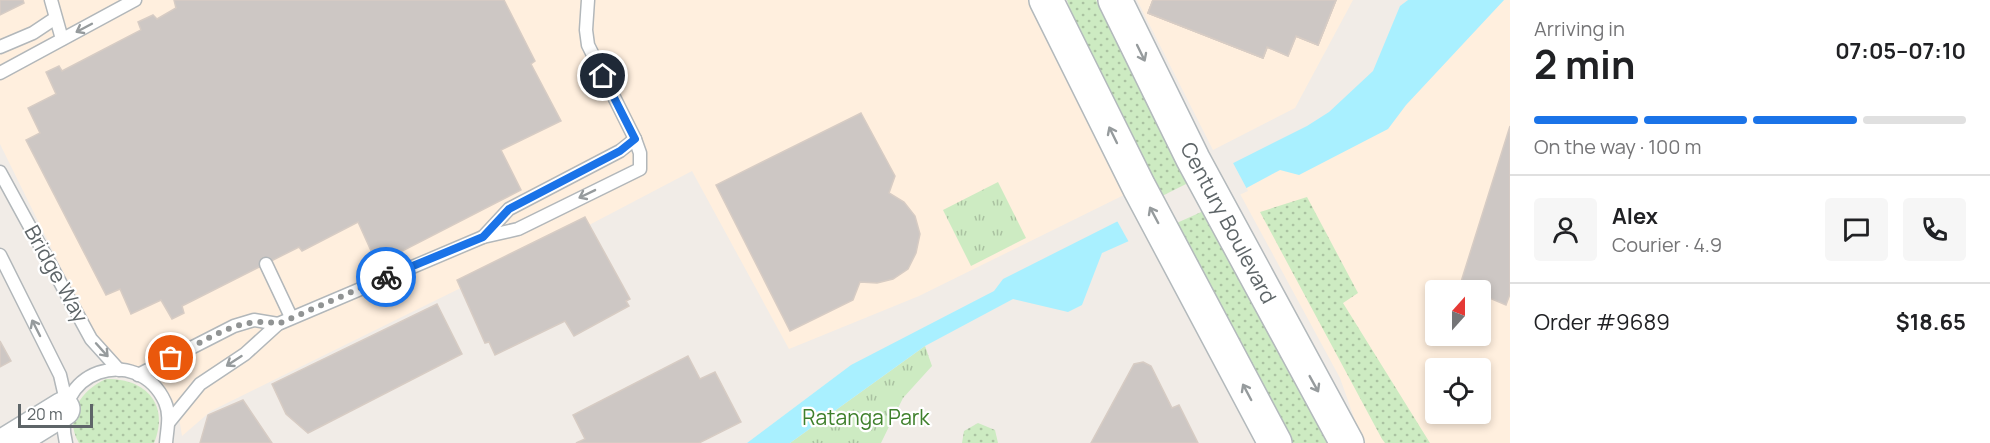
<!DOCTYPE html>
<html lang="en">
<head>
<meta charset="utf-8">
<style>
  body { margin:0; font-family:Manrope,sans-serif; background:#f6f6f6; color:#202124; height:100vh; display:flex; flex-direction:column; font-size:22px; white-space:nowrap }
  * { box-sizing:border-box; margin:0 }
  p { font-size:20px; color:#757577 }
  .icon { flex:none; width:33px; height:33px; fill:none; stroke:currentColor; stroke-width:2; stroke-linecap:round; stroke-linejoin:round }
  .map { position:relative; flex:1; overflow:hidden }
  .drawer { display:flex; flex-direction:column; background:#fff; width:480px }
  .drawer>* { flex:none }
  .needle { width:39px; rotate:21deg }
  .buttons { position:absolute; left:1425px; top:280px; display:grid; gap:12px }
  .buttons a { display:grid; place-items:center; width:66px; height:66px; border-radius:6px; background:#fff; box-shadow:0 3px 9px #0003; font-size:30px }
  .scale { position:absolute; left:18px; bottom:15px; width:75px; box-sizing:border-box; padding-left:6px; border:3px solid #5e6568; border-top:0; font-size:16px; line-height:21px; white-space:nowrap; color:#5e6568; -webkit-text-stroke:4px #fff; paint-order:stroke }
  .pin { position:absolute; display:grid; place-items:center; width:51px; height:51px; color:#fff; margin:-26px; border:3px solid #fff; border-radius:50%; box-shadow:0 2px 6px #0007 }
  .courier { position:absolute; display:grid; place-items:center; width:60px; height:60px; margin:-30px; border:4px solid #1a73e8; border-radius:50%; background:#fff; color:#222; box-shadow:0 2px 8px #0007 }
  .overview em { font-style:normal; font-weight:700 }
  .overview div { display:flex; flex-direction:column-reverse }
  .overview { display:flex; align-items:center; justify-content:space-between; height:102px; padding:0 24px }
  h1 { font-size:39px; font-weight:700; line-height:45px }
  .bar { display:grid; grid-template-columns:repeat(4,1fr); gap:9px 6px; align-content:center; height:72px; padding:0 24px }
  .bar i { height:8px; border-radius:4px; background:#e0e0e0 }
  .bar .active { background:#1a73e8 }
  .bar p { grid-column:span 4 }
  .line { display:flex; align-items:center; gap:15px; padding:0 24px; border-top:2px solid #e0e0e0 }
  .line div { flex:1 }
  .round { display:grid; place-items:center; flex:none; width:63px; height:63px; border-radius:6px; background:#f6f6f6 }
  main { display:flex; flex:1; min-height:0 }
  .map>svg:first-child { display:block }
  .commercial { fill:#ffefde; fill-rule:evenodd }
  .grass { fill:url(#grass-dots) }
  .park { fill:url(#park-tufts) }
  .water { fill:#a9f0ff }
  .pier { fill:#f1ece7 }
  .building { fill:#cdc7c4; stroke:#d7ccc4; stroke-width:1.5 }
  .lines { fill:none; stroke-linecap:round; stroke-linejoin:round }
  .lane-casing { stroke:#b2b7ba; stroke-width:15 }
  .secondary-casing { stroke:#b3b9bc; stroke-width:36 }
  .lane { stroke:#fff; stroke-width:12 }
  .secondary { stroke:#fff; stroke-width:33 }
  .oneway { stroke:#969b9d }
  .done { stroke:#919494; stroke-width:6; stroke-dasharray:0 10.8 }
  .route { stroke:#1a73e8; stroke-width:8 }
  .labels { text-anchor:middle; stroke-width:4.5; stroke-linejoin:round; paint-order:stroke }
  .street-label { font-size:21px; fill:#5e6568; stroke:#fff }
  .park-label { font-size:21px; fill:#3f802c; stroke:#fff }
</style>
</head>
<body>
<main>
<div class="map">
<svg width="1510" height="443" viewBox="0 0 1510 443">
  <defs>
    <pattern id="grass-dots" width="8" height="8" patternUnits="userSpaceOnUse" patternTransform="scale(1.5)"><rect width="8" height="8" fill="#cdebc2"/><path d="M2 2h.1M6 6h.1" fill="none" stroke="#aac2a1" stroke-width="1.8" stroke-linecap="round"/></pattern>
    <pattern id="park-tufts" width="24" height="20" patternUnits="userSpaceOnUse" patternTransform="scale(1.5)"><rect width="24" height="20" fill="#cdebc2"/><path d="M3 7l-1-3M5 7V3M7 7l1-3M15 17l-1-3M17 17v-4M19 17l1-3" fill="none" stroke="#aac2a1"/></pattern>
  </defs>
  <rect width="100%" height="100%" fill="#f1ece7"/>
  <g class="commercial">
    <path d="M0 0H1031L1128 193 919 296 789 349 692 171 591 224 211 411 182 436 178 411 166 390 147 375 124 367 102 351 0 144Z"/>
    <path d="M1137 0H1353L1295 108 1213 150Z"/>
    <path d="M1504 0H1510V443H1363L1340 378 1239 192 1280 170 1388 129 1406 105ZM1436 291H1480V336H1436ZM1436 369H1480V414H1436Z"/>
  </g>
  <g class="grass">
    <path d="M1067 0H1096L1210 222 1328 443H1285L1076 32Z"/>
    <path d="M1307 197 1358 293 1343 303 1430 443H1385L1382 439 1260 212Z"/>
    <path d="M106 379C145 378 170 404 154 443H79C63 416 81 390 106 379Z"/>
    <path d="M978 423 995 430 998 443H962L964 431Z"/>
  </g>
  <g class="park">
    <path d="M998 182 1026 238 971 266 943 210Z"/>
    <path d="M925 346 932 366 903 398 881 443H790Z"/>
  </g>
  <path class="water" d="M1408 0H1504L1406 105 1388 129 1299 175 1280 170 1239 192 1102 253 1082 305 1068 312 1013 299 925 346 790 443H747L851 365 994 291 1003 279 1307 126 1329 112 1373 71 1400 6Z"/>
  <path class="pier" d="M1232 161 1248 191 1130 244 1116 219Z"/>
  <g class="building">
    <path d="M0 0H23L24 3 0 15Z"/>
    <path d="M504 0 535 61 531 64 561 121 501 150 521 190 377 264 358 222 302 251 299 247 182 306 184 313 172 319 161 300 131 314 120 289 106 295 26 140 40 133 28 108 56 94 46 72 59 66 62 71 141 30 138 22 153 15 157 19 176 8 174 0Z"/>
    <path d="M1153 0H1336L1318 45 1296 36 1288 56 1267 47 1263 58 1148 13Z"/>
    <path d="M1153 0H1336L1318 45 1275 28 1263 58 1148 13Z"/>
    <path d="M1153 0H1336L1318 45 1296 36 1288 56 1267 47 1263 58 1148 13Z"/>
    <path d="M861 113 895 176 889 193 904 202 915 216 920 234 916 253 908 269 893 279 877 283 860 282 853 300 790 331 716 185Z"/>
    <path d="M1510 126V294L1506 305 1480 294V291L1460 285Z"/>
    <path d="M585 217 630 299 626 301 629 306 574 336 565 321 495 355 489 342 485 343 457 280Z"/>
    <path d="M437 304 462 354 308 433 286 414 272 384Z"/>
    <path d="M0 341 11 361 0 367Z"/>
    <path d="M688 356 700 379 715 372 741 422 699 443H576L585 439 573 415Z"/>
    <path d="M1143 362 1151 366 1172 408 1179 405 1198 443H1091L1134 364Z"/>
    <path d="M243 400 272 443H200L208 415Z"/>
  </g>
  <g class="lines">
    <g class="lane-casing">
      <g id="lane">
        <path d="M51 0 62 39"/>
        <path d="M0 47 33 33 54 19"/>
        <path d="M0 73 135 0"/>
        <path d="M0 172 91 339 119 370"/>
        <path d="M483 237 509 209 620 151 635 139"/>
        <path d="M0 255 60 375 66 401"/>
        <path d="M266 264 291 317"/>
        <path d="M138 375 234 326 254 320 278 324"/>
        <path d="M169 422 200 384 245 354 278 324 483 237 518 229 640 169V153L635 139 588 45 586 30 588 0"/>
        <path d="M66 443C48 369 138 343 165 402 171 416 167 429 166 443"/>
      </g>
    </g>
    <g class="secondary-casing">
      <g id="secondary">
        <path d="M1046 0 1139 187 1275 443"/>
        <path d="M1115 0 1193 159 1347 443"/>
        <path d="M8 443 63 409"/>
      </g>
    </g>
    <use href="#lane" class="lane"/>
    <use href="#secondary" class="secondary"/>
  </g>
  <defs><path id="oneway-shaft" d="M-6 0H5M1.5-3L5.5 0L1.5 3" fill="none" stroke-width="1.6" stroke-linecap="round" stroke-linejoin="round" transform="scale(1.5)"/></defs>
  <g class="oneway">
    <use href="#oneway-shaft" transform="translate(84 28) rotate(152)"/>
    <use href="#oneway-shaft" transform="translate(1141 53) rotate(64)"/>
    <use href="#oneway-shaft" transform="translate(1113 135) rotate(-116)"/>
    <use href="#oneway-shaft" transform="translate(587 194) rotate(154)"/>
    <use href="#oneway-shaft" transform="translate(1154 215) rotate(-118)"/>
    <use href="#oneway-shaft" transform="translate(36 328) rotate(-117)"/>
    <use href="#oneway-shaft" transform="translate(102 350) rotate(48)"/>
    <use href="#oneway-shaft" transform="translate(234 361) rotate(147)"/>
    <use href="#oneway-shaft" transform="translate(1314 384) rotate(61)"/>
    <use href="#oneway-shaft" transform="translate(1247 392) rotate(-118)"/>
  </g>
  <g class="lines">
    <path class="done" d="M171 358C204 342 240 314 278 324L386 277"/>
    <path class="route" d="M386 277 483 237 509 209 620 151 635 139 603 76"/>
  </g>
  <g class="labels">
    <g class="street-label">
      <text transform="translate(1228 223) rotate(62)" y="7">Century Boulevard</text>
      <text transform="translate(56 274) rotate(61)" y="7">Bridge Way</text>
    </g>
    <g class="park-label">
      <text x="866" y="425">Ratanga Park</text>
    </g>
  </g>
</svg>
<div class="buttons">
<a><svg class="needle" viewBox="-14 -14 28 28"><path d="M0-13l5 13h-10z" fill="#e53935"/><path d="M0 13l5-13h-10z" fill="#757577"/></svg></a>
<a><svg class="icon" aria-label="locate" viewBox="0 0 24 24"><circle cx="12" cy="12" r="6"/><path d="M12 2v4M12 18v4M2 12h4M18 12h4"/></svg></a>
</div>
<div class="scale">20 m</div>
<div class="pin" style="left:171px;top:358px;background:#ea580c"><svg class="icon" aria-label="bag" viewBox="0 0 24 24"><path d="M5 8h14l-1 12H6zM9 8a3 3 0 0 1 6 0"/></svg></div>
<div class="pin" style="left:603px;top:76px;background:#1f2937"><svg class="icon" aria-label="home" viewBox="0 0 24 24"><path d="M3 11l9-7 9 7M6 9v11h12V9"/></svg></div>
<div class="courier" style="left:386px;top:277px"><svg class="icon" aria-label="bike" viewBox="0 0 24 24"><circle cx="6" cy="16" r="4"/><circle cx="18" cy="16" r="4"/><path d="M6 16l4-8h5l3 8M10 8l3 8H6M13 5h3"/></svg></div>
</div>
<section class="drawer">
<div class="overview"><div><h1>2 min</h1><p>Arriving in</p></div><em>07:05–07:10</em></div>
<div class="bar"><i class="active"></i><i class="active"></i><i class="active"></i><i></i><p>On the way · 100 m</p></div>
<div class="line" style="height:108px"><a class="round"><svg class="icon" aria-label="person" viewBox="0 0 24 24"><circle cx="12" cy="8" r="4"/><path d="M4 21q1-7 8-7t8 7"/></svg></a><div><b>Alex</b><p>Courier · 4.9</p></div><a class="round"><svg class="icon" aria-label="chat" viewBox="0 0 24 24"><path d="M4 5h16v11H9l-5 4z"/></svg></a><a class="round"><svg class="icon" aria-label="phone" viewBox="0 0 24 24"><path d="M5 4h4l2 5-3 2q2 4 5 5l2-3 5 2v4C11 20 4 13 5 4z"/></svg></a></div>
<div class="line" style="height:78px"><div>Order #9689</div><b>$18.65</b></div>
</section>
</main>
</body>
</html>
